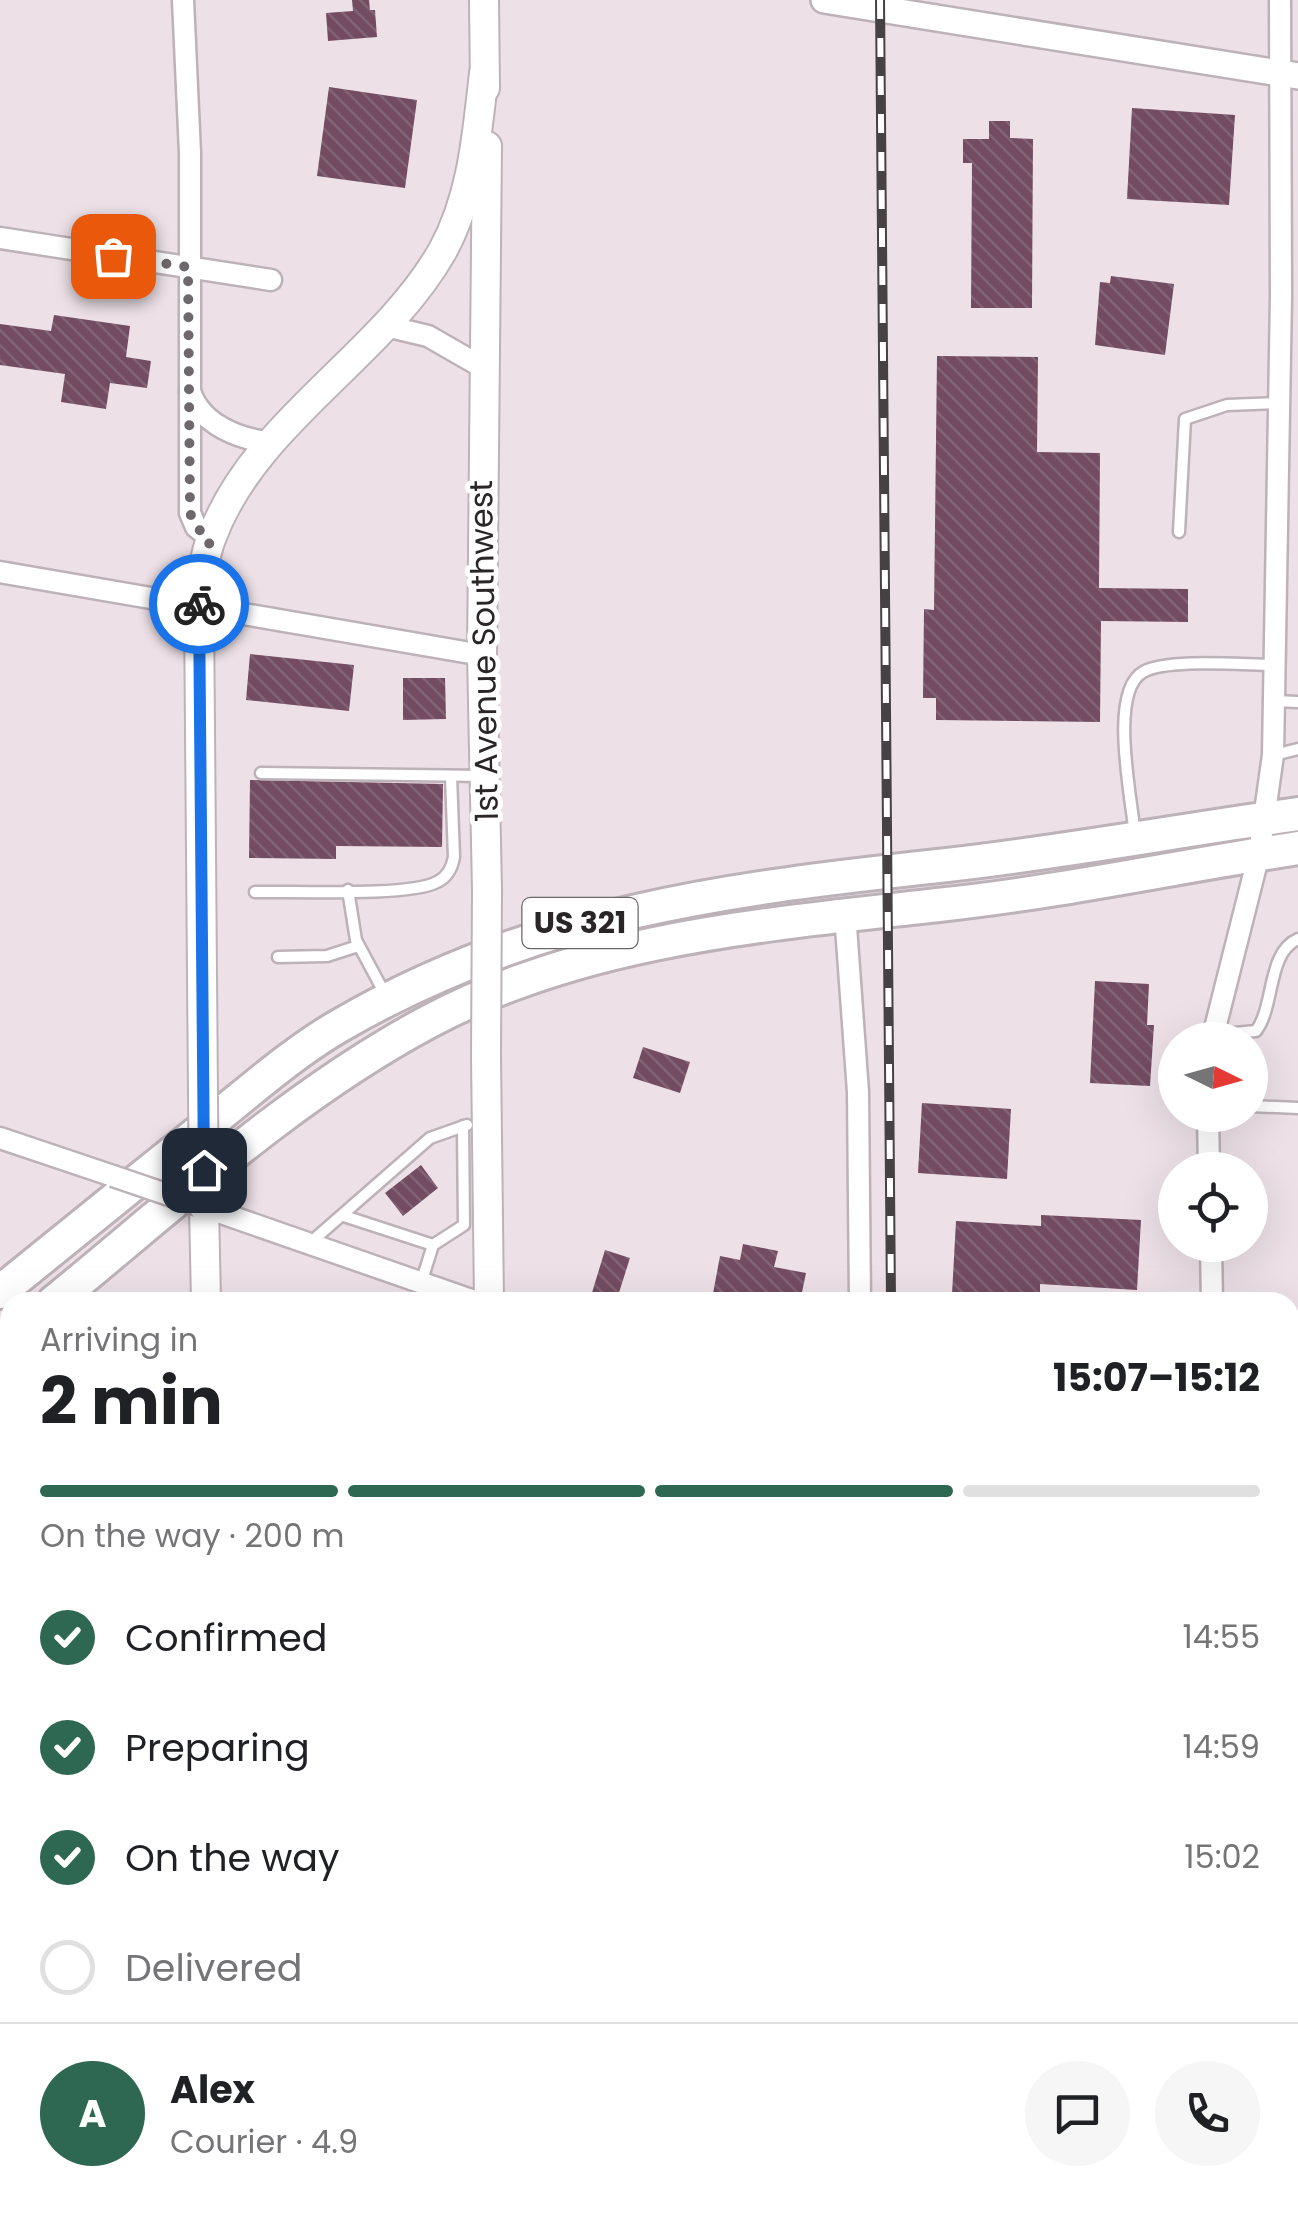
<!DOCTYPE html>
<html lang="en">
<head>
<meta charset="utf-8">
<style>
  body { margin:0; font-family:Poppins,sans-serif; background:#f6f6f6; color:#202124; height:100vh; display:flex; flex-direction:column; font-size:38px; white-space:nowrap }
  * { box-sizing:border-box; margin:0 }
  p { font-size:32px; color:#757577 }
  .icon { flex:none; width:55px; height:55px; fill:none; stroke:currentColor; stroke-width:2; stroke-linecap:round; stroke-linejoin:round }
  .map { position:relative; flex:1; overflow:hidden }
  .sheet { position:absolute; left:0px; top:1292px; width:1300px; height:932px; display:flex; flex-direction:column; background:#fff; border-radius:30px 30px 0 0; box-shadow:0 10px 40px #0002 }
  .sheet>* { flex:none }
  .needle { width:65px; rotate:95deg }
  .controls { position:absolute; left:1158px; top:1022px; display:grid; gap:20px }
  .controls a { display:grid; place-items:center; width:110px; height:110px; border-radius:50%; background:#fff; box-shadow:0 10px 40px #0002; font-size:50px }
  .pin { position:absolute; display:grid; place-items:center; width:85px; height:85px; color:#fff; margin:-42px; border-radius:20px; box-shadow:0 5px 15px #0006 }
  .courier { position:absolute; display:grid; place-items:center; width:100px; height:100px; margin:-50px; border:8px solid #1a73e8; border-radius:50%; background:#fff; color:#222; box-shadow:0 2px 12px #0007 }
  .headline em { font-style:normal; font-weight:700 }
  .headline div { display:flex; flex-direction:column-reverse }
  .headline { display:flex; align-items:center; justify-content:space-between; height:170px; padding:0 40px }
  h1 { font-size:65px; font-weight:700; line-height:75px }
  .bar { display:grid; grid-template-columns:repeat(4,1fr); gap:15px 10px; align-content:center; height:120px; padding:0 40px }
  .bar i { height:12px; border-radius:8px; background:#e0e0e0 }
  .bar .current { background:#2e6852 }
  .bar p { grid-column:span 4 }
  .line { display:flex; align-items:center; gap:25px; padding:0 40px; border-top:2px solid #e0e0e0 }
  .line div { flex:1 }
  .round { display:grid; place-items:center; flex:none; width:105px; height:105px; border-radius:52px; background:#f6f6f6 }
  ol { padding:0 40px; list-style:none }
  li { display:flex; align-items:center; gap:30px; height:110px }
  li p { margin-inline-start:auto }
  li .icon { padding:10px; border-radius:50%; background:#2e6852; color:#fff; stroke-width:4 }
  li:last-child { color:#757577 }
  li i { width:55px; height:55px; border:5px solid #e0e0e0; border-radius:50% }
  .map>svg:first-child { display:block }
  .building { fill:url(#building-back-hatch) }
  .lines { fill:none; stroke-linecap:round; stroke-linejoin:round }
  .service-casing { stroke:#bdb2b8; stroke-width:15 }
  .minor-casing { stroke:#bdb2b8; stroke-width:25 }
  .tertiary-casing { stroke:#bdb2b8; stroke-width:30 }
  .secondary-casing { stroke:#bdb2b8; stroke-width:32 }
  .primary-casing { stroke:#bdb2b8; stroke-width:35 }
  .trunk-casing { stroke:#bdb2b8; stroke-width:38 }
  .service { stroke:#fff; stroke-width:10 }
  .minor { stroke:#fff; stroke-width:20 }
  .tertiary { stroke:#fff; stroke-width:25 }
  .secondary { stroke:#fff; stroke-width:28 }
  .primary { stroke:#fff; stroke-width:30 }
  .trunk { stroke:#fff; stroke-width:32 }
  .rail-casing { stroke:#464143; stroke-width:10 }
  .rail { stroke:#fff; stroke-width:6; stroke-dasharray:19; stroke-linecap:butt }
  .minor-bridge-casing { stroke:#bdb2b8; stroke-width:25; stroke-linecap:butt }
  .secondary-bridge-casing { stroke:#bdb2b8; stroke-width:32; stroke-linecap:butt }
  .minor-bridge { stroke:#fff; stroke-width:20 }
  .secondary-bridge { stroke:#fff; stroke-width:28 }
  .done { stroke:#6e676b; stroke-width:10; stroke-dasharray:0 18 }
  .route { stroke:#1a73e8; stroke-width:12 }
  .labels { text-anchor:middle; stroke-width:10; stroke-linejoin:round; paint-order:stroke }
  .shield { fill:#fff; stroke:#6a6768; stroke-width:2.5 }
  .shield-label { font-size:30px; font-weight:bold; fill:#2a2628 }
  .street-label { font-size:32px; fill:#2a2628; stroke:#fff }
</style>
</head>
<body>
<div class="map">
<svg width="1298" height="2223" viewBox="0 0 1298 2223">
  <defs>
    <pattern id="building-back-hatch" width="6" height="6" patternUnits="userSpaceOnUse" patternTransform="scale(2.5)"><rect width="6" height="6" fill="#734c62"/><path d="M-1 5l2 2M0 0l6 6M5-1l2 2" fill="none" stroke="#826374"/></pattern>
  </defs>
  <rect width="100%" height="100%" fill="#ede1e7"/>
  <g class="building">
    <path d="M352 0H369L370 10H375L377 37 328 41 326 13 353 11Z"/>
    <path d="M329 87 417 100 405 188 317 176Z"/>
    <path d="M1132 108 1235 115 1229 205 1127 199Z"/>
    <path d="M989 121H1010V138L1033 139 1032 308H971L972 163H963V139H989Z"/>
    <path d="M1111 276 1174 284 1165 355 1095 345 1100 282 1110 283Z"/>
    <path d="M54 315 130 326 126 357 151 361 147 388 110 383 106 409 61 402 65 374 0 365V324L51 331Z"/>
    <path d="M937 356 1038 357 1037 452 1100 453 1099 588 1188 589V622L1101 621 1100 722 936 720V698H923L924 609 934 610Z"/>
    <path d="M250 654 354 665 349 711 246 700Z"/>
    <path d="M403 678H445L446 719 403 720Z"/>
    <path d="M250 780 443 784 442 847 336 846V859L249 858Z"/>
    <path d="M1095 981 1149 984 1147 1025H1154L1150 1086 1090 1083Z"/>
    <path d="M643 1047 690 1062 680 1093 633 1078Z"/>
    <path d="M922 1103 1011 1109 1007 1179 918 1173Z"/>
    <path d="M421 1165 438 1188 403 1216 385 1193Z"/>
    <path d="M1041 1215 1141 1220 1137 1290 1040 1284V1299L952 1294 956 1221 1041 1226Z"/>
    <path d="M743 1244 778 1251 774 1267 806 1273 800 1302 712 1299 720 1256 740 1260Z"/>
    <path d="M605 1250 630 1258 616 1302 591 1296Z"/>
  </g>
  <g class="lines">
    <g class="service-casing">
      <g id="service">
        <path d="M1179 532 1185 419 1227 405 1278 403"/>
        <path d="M1274 701 1298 702"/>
        <path d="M1274 755 1298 749"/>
        <path d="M261 773 484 776"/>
        <path d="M1135 836C1132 800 1108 692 1143 672 1168 658 1244 665 1274 665"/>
        <path d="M348 890 356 940 386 996"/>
        <path d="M255 892C292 891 409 897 437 882 448 877 452 868 454 857L451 776"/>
        <path d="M278 957 327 956 358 946"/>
        <path d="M1213 1035 1256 1031C1275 1006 1267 952 1298 939"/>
        <path d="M1250 1106 1298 1108"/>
        <path d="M344 1216 433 1245 464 1225 463 1126"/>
        <path d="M311 1242 430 1138 467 1125"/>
        <path d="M422 1280 433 1245"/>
        <path d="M1290 1384 1298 1385"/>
        <path d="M1290 1747 1297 1743 1293 1651 1298 1648"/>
        <path d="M1290 1939 1298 1940"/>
      </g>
    </g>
    <g class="minor-casing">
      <g id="minor">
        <path d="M183 0 190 153V513L196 527 211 539"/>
        <path d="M0 238 271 280"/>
        <path d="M386 326 428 336 482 367"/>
        <path d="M190 391C201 425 239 439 272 443"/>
        <path d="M0 572 482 655"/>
        <path d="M845 913 858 1092 860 1302"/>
        <path d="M1212 1040 1259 854 1273 755 1281 296 1280 0"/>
        <path d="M1208 1115 1209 1170"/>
        <path d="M0 1138 113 1176"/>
        <path d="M204 1207 477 1302"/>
        <path d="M1211 1245 1212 1302"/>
        <path d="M1290 1588 1298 1589"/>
        <path d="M0 1945 10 1948"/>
        <path d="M930 2215V2223"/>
        <path d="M1218 2215V2223"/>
      </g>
    </g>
    <g class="tertiary-casing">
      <path id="tertiary" d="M824 0 1298 76"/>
    </g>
    <g class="secondary-casing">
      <g id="secondary">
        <path d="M484 0 485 88"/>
        <path d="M487 146 482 655 487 889"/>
        <path d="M486 1056 489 1302"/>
        <path d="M203 1096 199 606C202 583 203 560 211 539 254 421 382 358 443 250 473 195 477 133 484 73"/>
        <path d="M204 1207 206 1302"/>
      </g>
    </g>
    <g class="primary-casing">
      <g id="primary">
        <path d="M0 1646 10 1650"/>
        <path d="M0 1679 10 1683"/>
        <path d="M517 2215 518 2223"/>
        <path d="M196 2223 197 2215"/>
      </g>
    </g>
    <g class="trunk-casing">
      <g id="trunk">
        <path d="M0 1292C69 1236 137 1181 206 1126 249 1092 291 1054 339 1026 535 912 726 889 947 865 1064 852 1181 830 1298 814"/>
        <path d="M54 1302C174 1204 290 1096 428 1022 586 937 773 924 947 904 1065 891 1181 866 1298 848"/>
        <path d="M0 1347 10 1339"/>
      </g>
    </g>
    <use href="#service" class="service"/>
    <use href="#minor" class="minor"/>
    <use href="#tertiary" class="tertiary"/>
    <use href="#secondary" class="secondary"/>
    <use href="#primary" class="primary"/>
    <use href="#trunk" class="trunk"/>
    <g class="rail-casing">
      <g id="rail">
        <path d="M880 0 891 1302"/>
        <path d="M901 2215V2223"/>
      </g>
    </g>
    <use href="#rail" class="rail"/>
    <g class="minor-bridge-casing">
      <path id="minor-bridge" d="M113 1176 204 1207"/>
    </g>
    <g class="secondary-bridge-casing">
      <g id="secondary-bridge">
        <path d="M486 1056 487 889"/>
        <path d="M203 1096 204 1207"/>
      </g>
    </g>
    <use href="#minor-bridge" class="minor-bridge"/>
    <use href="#secondary-bridge" class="secondary-bridge"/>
  </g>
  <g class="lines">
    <path class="done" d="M113 256 188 267 190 513 196 527 210 539 199 604"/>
    <path class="route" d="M199 604 204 1170"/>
  </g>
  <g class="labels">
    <rect class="shield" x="522.5" y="898" width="115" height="50" rx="8"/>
    <g class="shield-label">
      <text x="580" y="933">US 321</text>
    </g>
    <g class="street-label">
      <text transform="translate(484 651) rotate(-91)" y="11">1st Avenue Southwest</text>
    </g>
  </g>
</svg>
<div class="controls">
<a><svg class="needle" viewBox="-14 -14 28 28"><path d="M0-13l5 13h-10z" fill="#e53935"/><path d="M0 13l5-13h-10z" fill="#757577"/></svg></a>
<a><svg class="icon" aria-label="locate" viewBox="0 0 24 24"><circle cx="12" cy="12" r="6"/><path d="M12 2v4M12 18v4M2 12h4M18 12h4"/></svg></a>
</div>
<div class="pin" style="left:113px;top:256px;background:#ea580c"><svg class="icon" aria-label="bag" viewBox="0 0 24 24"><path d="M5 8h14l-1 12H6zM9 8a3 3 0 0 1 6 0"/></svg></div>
<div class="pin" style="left:204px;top:1170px;background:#1f2937"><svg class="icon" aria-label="home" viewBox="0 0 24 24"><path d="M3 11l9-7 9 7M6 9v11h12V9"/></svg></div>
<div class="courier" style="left:199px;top:604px"><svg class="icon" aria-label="bike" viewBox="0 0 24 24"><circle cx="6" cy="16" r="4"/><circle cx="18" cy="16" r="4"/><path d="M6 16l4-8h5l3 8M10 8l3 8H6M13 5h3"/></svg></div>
<section class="sheet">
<div class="headline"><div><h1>2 min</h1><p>Arriving in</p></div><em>15:07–15:12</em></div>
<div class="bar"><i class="current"></i><i class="current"></i><i class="current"></i><i></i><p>On the way · 200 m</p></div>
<ol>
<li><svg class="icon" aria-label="check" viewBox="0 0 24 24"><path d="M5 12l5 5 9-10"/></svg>Confirmed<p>14:55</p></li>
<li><svg class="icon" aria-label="check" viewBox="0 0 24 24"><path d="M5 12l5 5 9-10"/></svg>Preparing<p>14:59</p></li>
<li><svg class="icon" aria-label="check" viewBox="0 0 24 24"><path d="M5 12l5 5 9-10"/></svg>On the way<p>15:02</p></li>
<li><i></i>Delivered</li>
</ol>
<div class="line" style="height:180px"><b class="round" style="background:#2e6852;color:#fff">A</b><div><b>Alex</b><p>Courier · 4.9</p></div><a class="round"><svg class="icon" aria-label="chat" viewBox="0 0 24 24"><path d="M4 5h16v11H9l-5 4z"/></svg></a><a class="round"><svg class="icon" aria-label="phone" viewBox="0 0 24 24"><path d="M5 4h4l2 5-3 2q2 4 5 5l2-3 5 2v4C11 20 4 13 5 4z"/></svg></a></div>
</section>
</div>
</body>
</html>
